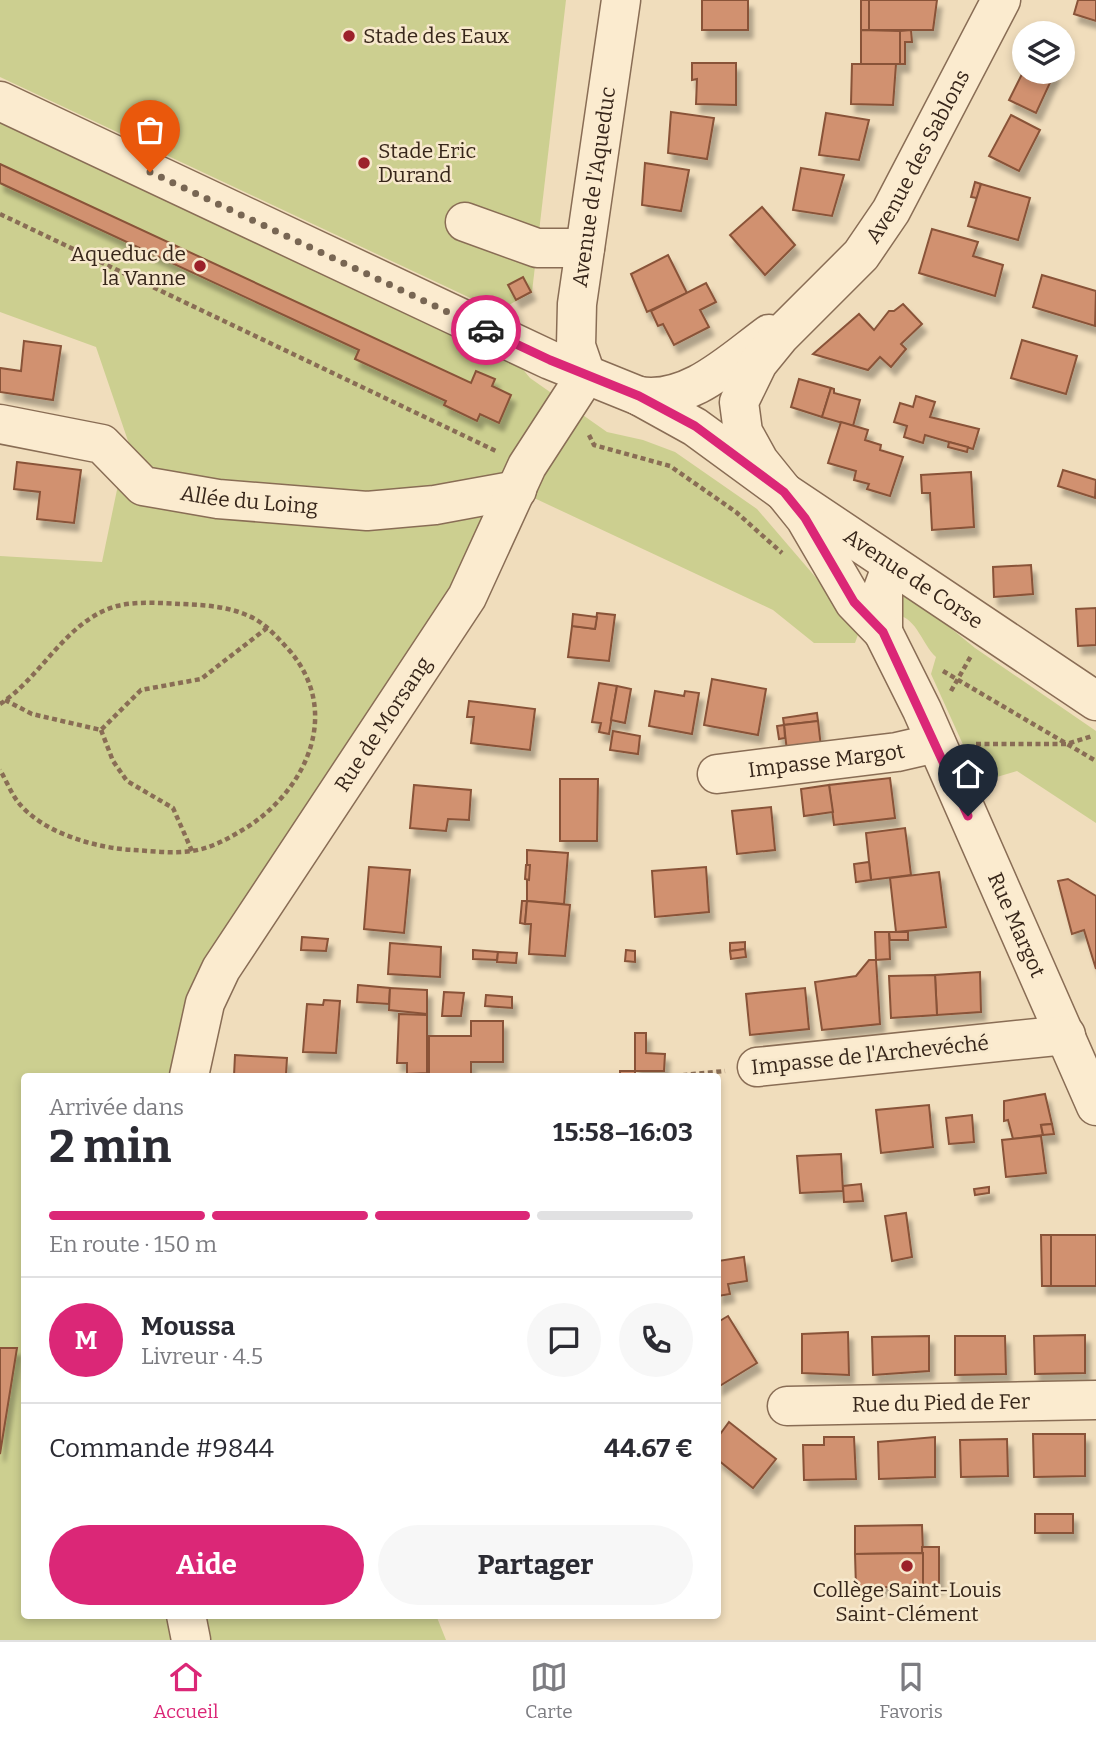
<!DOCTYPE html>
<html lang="fr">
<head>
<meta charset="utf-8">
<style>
  body { margin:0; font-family:Bitter,serif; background:#f7f7f7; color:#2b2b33; height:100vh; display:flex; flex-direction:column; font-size:26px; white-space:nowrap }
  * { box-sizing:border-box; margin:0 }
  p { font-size:23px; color:#7c7c81 }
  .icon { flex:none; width:38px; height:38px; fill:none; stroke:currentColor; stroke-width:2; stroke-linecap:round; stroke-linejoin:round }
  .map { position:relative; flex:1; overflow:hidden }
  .side { position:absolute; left:21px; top:1073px; width:700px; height:546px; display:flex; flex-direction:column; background:#fff; border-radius:7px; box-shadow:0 4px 10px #0003 }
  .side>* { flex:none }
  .tools { position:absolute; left:1012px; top:21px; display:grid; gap:14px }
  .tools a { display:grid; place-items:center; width:63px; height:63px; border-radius:50%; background:#fff; box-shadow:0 4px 10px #0003; font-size:35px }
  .pin { position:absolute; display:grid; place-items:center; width:60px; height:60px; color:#fff; margin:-72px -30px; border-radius:50% 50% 50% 0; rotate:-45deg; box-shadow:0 0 7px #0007 }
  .pin .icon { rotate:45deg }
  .courier { position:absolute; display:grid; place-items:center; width:70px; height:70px; margin:-35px; border:5px solid #db2777; border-radius:50%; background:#fff; color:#222; box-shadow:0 2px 9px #0007 }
  .headline em { font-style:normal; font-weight:700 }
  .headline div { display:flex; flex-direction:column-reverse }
  .headline { display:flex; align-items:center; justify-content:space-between; height:119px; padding:0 28px }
  h1 { font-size:46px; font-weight:700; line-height:52px }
  .bar { display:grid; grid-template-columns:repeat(4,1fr); gap:10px 7px; align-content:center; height:84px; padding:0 28px }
  .bar i { height:9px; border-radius:5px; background:#e1e1e2 }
  .bar .current { background:#db2777 }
  .bar p { grid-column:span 4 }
  .line { display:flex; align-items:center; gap:18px; padding:0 28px; border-top:2px solid #e1e1e2 }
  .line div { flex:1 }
  .round { display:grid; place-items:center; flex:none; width:74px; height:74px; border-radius:37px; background:#f7f7f7 }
  .primary-button { display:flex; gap:14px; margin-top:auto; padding:14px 28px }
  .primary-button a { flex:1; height:80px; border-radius:42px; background:#db2777; color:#fff; font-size:28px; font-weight:700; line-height:80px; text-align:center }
  .primary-button a+a { background:#f7f7f7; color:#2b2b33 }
  .tabs { display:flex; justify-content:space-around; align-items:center; height:98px; border-top:2px solid #e1e1e2; background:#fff; font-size:19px; color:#7c7c81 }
  .tabs a { display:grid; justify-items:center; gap:4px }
  .tabs .current { color:#db2777 }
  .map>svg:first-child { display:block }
  .green { fill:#cccf90 }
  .building { fill:#d1916f; stroke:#895339; stroke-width:2; filter:url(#shadow) }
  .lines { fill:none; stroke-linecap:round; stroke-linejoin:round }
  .minor-casing { stroke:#896d55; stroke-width:41 }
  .path { stroke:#896d55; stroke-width:4.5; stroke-dasharray:5 3.5; stroke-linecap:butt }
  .minor { stroke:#fbebcf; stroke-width:38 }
  .done { stroke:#786653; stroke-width:7; stroke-dasharray:0 12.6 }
  .route { stroke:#db2777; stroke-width:9 }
  .poi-dot { fill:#9c212a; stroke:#f7e8cc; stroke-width:2.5 }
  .labels { text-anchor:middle; stroke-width:5; stroke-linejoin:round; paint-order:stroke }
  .poi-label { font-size:21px; fill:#37261a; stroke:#f7e8cc; text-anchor:start }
  .street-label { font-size:21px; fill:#37261a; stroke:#f7e8cc }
</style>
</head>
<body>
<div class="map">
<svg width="1096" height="1640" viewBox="0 0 1096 1640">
  <defs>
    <filter id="shadow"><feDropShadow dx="4.5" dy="8" stdDeviation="2" flood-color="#0004"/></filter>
  </defs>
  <rect width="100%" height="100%" fill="#f0ddbc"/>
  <g class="green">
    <path d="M0 0H566L532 292 498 311 0 77Z"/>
    <path d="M0 120 516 361 530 378 607 432 643 440 675 452 757 509 860 629 855 643H814L773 610 517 490 179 1076H24V1615H436L446 1640H0V556L102 562 118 485H143L96 347 0 312Z"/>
    <path d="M904 590 975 648 1096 731V823L1017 771 980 782 931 674 936 657C922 644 917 619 898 615L895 597Z"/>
  </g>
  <g class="building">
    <rect x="702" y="0" width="46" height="30"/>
    <rect x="861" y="0" width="8" height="30"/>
    <path d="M869 0H937L933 30H869Z"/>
    <path d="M1078 0H1096V21L1074 14Z"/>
    <path d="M861 30 900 31V64H861Z"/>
    <path d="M911 30 912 42H905V64H900V31Z"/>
    <path d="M692 63H736V105L696 104 697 79 692 80Z"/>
    <path d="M852 64H896L893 105 851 104Z"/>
    <path d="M1024 70 1055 72 1036 113 1009 100Z"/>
    <path d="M671 112 714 118 707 159 668 153Z"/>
    <path d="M826 113 869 120 859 160 819 155Z"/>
    <path d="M1011 115 1040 130 1019 171 989 156Z"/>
    <path d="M645 163 689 170 681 211 642 205Z"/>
    <path d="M0 164 471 383 476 371 495 379 492 386 511 395 499 423 480 414 477 421 444 405 446 401 355 359 359 350 0 183Z"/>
    <path d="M801 168 844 175 832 216 793 210Z"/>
    <path d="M975 182 981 184 977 198 971 197Z"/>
    <path d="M981 184 1030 198 1018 240 968 226Z"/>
    <path d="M762 207 795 245 765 275 730 235Z"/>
    <path d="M932 229 978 242 973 256 1003 265 995 296 919 273Z"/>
    <path d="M668 255 687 293 647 312 631 274Z"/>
    <path d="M1042 275 1096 291 1095 326 1033 307Z"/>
    <path d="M523 277 531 292 516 300 508 285Z"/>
    <path d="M706 283 716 302 700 310 709 327 674 345 663 324 658 326 651 311Z"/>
    <path d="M903 304 922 324 901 344 906 349 891 367 880 357 868 370 813 354 859 314 874 330 889 311H894Z"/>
    <path d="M1022 340 1077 356 1066 394 1011 378Z"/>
    <path d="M24 341 61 346 53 400 0 392V368L21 371Z"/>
    <path d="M799 379 831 388 822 417 791 407Z"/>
    <path d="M831 388 834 389V393L860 400 853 426 822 417Z"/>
    <path d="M916 396 935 402 930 417 979 429 973 449 925 435 923 443 904 437 907 426 894 422 900 403 913 407Z"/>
    <path d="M841 422 868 430 865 440 881 445 880 450 903 457 890 496 867 489 869 484 854 480 856 471 828 463Z"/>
    <path d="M949 442 968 447 967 452 948 447Z"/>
    <path d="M17 462 81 470 74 523 37 519 40 492 14 489Z"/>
    <path d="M1063 470 1096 480 1095 498 1058 486Z"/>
    <path d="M971 472 974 527 932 530 930 493H922L921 475Z"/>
    <path d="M1031 565 1033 594 994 597 993 567Z"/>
    <path d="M1096 608V645L1078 646 1076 609Z"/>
    <path d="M597 613 615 615 609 661 568 657 572 626 595 629Z"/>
    <path d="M573 614 597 617 595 629 572 626Z"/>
    <path d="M712 679 766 689 758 735 704 725Z"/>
    <path d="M599 683 617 686 609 734 599 732 601 723 592 722Z"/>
    <path d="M617 686 631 689 625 723 611 720Z"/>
    <path d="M655 691 684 696 685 691 699 693 692 734 649 726Z"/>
    <path d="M469 701 535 709 530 750 471 743 474 717H467Z"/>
    <path d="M817 713 818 721 784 725 783 718Z"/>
    <path d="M818 721 821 747 787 751 784 725Z"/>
    <path d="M784 725 785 738 779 739 777 726Z"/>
    <path d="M613 731 640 736 638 754 610 750Z"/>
    <path d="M890 778 895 818 834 825 829 785Z"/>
    <path d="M560 779H598L597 841H560Z"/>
    <path d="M414 785 471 790 469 820 448 819 446 831 410 828Z"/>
    <path d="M829 785 833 812 804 816 801 789Z"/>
    <path d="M771 807 775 850 737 854 732 811Z"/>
    <path d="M905 828 911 875 871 880 866 833Z"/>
    <path d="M527 850 568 853 564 904 527 901Z"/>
    <path d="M869 862 871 880 856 882 854 864Z"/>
    <path d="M526 865H530L529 880 525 879Z"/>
    <path d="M369 867 410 870 404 933 364 929Z"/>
    <path d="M706 867 709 912 655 917 652 871Z"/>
    <path d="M939 872 946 927 896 932 890 878Z"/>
    <path d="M1068 879 1096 896V969L1084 930 1072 934 1058 881Z"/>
    <path d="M522 901H527L525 924 520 923Z"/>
    <path d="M527 901 570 905 565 956 529 954 531 924H525Z"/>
    <path d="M875 932H889L890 959 876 960Z"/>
    <path d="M889 932H908V940H890Z"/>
    <path d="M302 937 328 939 326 951 301 950Z"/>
    <path d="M745 942V949L730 951V943Z"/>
    <path d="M390 943 441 947 440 977 388 974Z"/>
    <path d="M745 949 746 957 731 959 730 951Z"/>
    <path d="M473 950 498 952 497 960 473 959Z"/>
    <path d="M626 950 635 951V962L625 961Z"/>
    <path d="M498 952 517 953 516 963 497 962Z"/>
    <path d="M869 960H876L880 1024 822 1030 815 982 856 976Z"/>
    <path d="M980 972 981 1012 937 1015 935 975Z"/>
    <path d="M935 975 937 1015 891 1018 889 976Z"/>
    <path d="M358 985 390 988 389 1004 357 1002Z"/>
    <path d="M390 988 427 990V1014L389 1010Z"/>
    <path d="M805 988 809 1029 750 1035 746 994Z"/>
    <path d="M444 992 464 993 461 1016H442Z"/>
    <path d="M486 995 512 997V1008L485 1006Z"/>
    <path d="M324 1000 340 1001 336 1053 303 1052 307 1004 323 1005Z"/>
    <path d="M399 1014 427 1015V1073L407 1074V1063H397Z"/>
    <path d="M471 1021H503V1062H471V1074H429V1036H471Z"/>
    <path d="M635 1033H646V1053L665 1054 664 1071H635Z"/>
    <path d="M235 1055 287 1058 286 1074 234 1076Z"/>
    <rect x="620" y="1071" width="15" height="5"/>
    <path d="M1045 1094 1052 1124 1041 1125 1043 1135 1013 1139 1008 1120 1004 1121V1101Z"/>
    <path d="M929 1105 933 1147 881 1153 876 1110Z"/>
    <path d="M972 1115 974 1142 949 1144 946 1118Z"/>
    <path d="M1052 1124 1054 1134 1043 1135 1041 1125Z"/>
    <path d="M1041 1136 1046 1173 1006 1177 1002 1140Z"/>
    <path d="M841 1154 843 1191 800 1193 797 1156Z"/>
    <path d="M861 1184 863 1201 844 1202 843 1186Z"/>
    <path d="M989 1187V1193L975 1195 974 1189Z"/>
    <path d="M906 1213 912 1257 892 1261 885 1216Z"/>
    <path d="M1041 1235H1051V1286H1042Z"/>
    <rect x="1051" y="1235" width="45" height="51"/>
    <path d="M744 1257 747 1281 728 1284 730 1294 718 1296V1261Z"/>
    <path d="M728 1316 757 1363 718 1387V1322Z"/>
    <path d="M848 1332 849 1375 802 1373V1334Z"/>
    <path d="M1085 1335V1373L1035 1374 1034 1336Z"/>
    <path d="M929 1336V1371L873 1375 872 1337Z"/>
    <path d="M955 1336H1005L1006 1374 955 1375Z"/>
    <path d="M0 1348H17L0 1454Z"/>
    <path d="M729 1422 776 1459 753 1488 718 1460V1437Z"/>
    <path d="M1033 1434H1085V1476L1034 1477Z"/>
    <path d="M824 1437H854L856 1479 804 1480 803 1445H824Z"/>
    <path d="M935 1437V1477L879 1479 878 1442Z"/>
    <path d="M1007 1439 1008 1476 961 1477 960 1440Z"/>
    <rect x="1035" y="1514" width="38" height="19"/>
    <path d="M922 1525 923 1553 855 1554V1526Z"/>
    <path d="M922 1547H939V1586H923Z"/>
    <path d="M923 1553V1586L856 1588 855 1554Z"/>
  </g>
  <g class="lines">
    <g class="minor-casing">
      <g id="minor">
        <path id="s1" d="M0 101 550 360 639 396 695 427 784 492 1096 701"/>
        <path d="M465 222 537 248H585"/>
        <path id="s2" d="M586 375 576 346 577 304 621 0"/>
        <path d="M639 396C689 404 732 361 769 334"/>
        <path id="s3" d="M0 424 102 444 143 486 218 499 367 511 435 505 517 490"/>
        <path id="s4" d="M892 565 883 589V632L854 602 805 518 759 461 743 432 739 402 758 363 780 336 861 255 891 211 1001 0"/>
        <path id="s5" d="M883 632 922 710 1096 1106"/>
        <path id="s6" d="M717 774 897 752 936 743"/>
        <path d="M757 1067 1066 1035"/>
        <path id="s7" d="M189 1076 205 1003 221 969 467 597 527 466 586 375"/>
        <path id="s8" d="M787 1406 1096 1400"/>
        <path d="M186 1615 191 1640"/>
      </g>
    </g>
    <g class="path">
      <path d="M0 214 498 452"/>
      <path d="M589 435 594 445 670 466 736 512 782 553"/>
      <path d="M943 671 1096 761"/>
      <path d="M951 691 971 656"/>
      <path d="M5 700 32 714 101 730 141 690 201 679 267 628"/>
      <path d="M0 704C42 677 66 620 117 606 137 601 161 603 181 604 204 605 227 606 249 616 265 623 277 637 289 650 341 710 309 786 249 826 231 837 213 848 192 851 173 854 152 851 133 850 96 848 42 833 18 802 11 793 6 780 0 770"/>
      <path d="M101 730 113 761 127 781 173 808 192 851"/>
      <path d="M976 744H1067L1092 736"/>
      <path d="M674 1076 725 1071"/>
    </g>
    <use href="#minor" class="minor"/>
  </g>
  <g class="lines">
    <path class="done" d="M150 172 486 330"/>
    <path class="route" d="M486 330 550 360 639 396 695 426 784 492 805 518 854 602 883 632 968 816"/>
  </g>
  <g class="poi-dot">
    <circle cx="349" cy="36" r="7"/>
    <circle cx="364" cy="163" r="7"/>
    <circle cx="200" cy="266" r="7"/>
    <circle cx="907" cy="1566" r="7"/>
  </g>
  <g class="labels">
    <g class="poi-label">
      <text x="363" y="43">Stade des Eaux</text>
      <text x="378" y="158">Stade Eric<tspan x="378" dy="24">Durand</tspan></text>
      <text x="186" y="261" text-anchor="end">Aqueduc de<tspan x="186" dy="24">la Vanne</tspan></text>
      <text x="907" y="1597" text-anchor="middle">Collège Saint-Louis<tspan x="907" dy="24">Saint-Clément</tspan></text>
    </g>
    <g class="street-label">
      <text dy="7" stroke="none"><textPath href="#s4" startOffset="651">Avenue des Sablons</textPath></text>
      <text dy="7" stroke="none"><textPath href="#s2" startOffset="191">Avenue de l'Aqueduc</textPath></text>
      <text dy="7" stroke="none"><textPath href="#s3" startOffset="270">Allée du Loing</textPath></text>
      <text dy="7" stroke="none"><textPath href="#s1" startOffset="1034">Avenue de Corse</textPath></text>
      <text dy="7" stroke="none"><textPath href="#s7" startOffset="406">Rue de Morsang</textPath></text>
      <text dy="7" stroke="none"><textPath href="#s6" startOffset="110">Impasse Margot</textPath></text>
      <text dy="7" stroke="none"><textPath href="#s5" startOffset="322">Rue Margot</textPath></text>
      <text transform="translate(870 1055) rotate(-6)" y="7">Impasse de l'Archevéché</text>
      <text dy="7" stroke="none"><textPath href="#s8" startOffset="154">Rue du Pied de Fer</textPath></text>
    </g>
  </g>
</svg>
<div class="tools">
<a><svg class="icon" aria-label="layers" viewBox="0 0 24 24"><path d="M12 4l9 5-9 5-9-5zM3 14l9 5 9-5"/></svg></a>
</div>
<div class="pin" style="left:150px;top:172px;background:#ea580c"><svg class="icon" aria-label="bag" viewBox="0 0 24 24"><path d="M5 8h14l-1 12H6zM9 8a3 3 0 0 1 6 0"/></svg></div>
<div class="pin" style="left:968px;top:816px;background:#1f2937"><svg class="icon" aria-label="home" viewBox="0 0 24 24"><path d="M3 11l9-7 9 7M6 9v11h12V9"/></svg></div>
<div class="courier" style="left:486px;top:330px"><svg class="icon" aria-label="car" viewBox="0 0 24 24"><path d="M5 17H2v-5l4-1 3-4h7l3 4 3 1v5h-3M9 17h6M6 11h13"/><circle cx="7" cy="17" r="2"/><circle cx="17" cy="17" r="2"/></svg></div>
<section class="side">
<div class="headline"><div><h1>2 min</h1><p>Arrivée dans</p></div><em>15:58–16:03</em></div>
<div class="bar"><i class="current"></i><i class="current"></i><i class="current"></i><i></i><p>En route · 150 m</p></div>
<div class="line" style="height:126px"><b class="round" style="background:#db2777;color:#fff">M</b><div><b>Moussa</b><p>Livreur · 4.5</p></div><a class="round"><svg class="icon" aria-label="chat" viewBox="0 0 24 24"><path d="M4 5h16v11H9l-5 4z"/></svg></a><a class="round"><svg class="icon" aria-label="phone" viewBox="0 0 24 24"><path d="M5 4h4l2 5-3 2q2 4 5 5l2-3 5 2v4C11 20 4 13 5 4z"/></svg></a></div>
<div class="line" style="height:91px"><div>Commande #9844</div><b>44.67 €</b></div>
<div class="primary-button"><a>Aide</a><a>Partager</a></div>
</section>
</div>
<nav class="tabs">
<a class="current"><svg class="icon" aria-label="home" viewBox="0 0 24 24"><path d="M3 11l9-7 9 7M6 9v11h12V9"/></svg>Accueil</a>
<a><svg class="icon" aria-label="map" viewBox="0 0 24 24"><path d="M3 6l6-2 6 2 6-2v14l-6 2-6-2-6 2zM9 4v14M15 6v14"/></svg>Carte</a>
<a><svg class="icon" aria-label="saved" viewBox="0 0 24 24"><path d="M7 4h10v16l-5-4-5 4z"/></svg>Favoris</a>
</nav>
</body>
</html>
